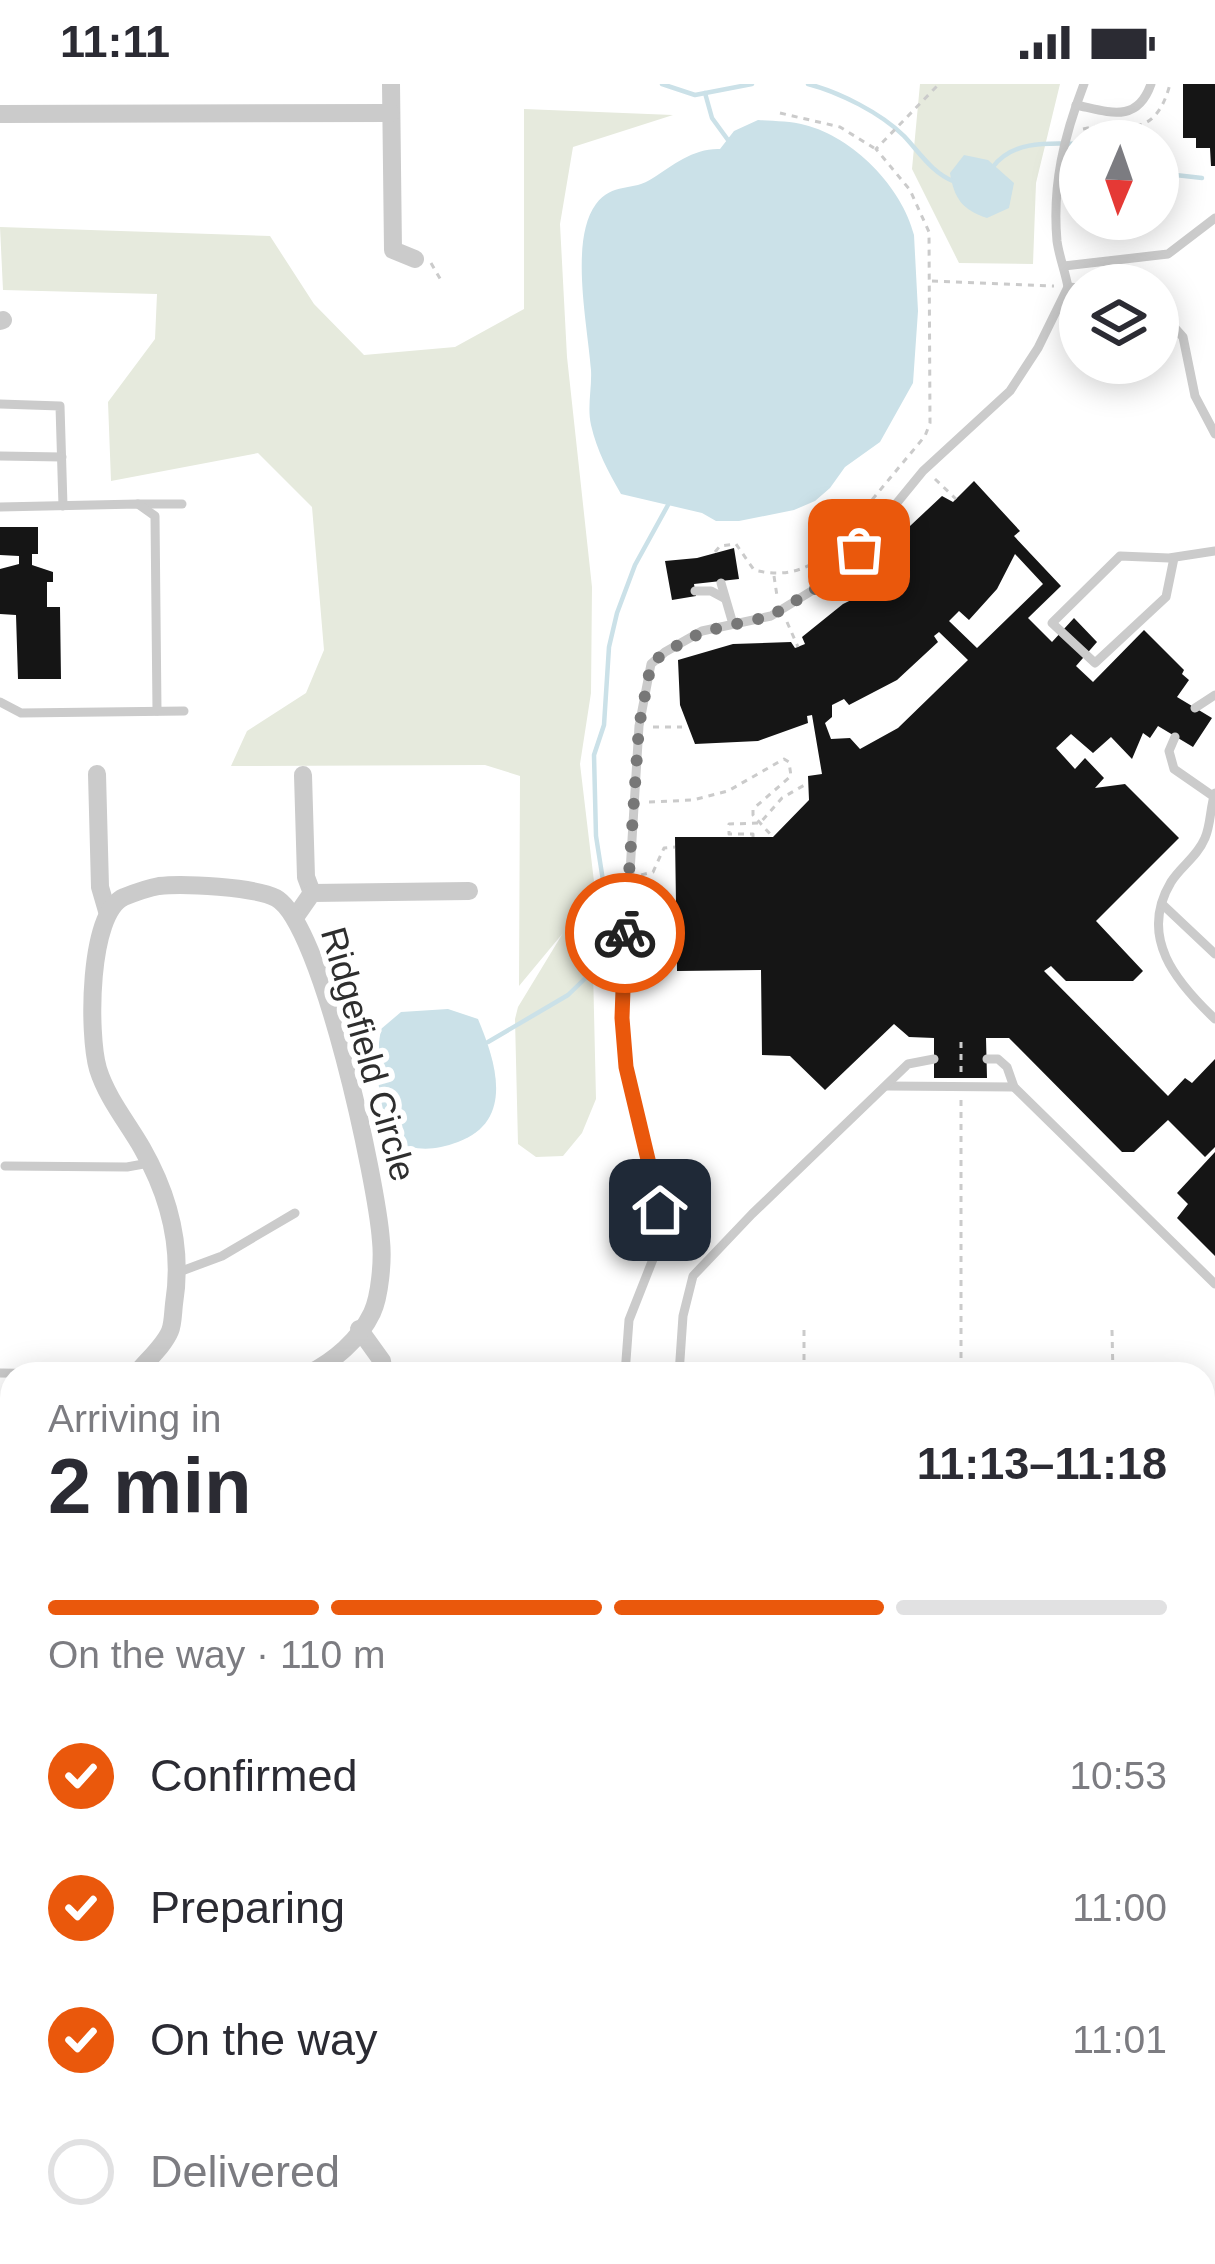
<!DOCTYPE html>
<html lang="en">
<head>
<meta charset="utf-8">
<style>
  body { margin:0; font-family:Arial,sans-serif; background:#f2f2f3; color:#2b2b33; height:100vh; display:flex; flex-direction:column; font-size:45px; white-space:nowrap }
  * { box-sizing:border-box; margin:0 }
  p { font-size:39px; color:#7c7c81 }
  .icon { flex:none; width:66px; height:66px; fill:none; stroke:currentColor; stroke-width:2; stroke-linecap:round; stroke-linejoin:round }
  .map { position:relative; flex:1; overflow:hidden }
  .side { position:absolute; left:0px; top:1278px; width:1215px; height:903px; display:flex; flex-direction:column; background:#fff; border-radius:36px 36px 0 0; box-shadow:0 6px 30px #0003 }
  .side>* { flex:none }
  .needle { width:78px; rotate:182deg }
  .fabs { position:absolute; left:1059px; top:36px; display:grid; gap:24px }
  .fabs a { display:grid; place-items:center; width:120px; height:120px; border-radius:50%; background:#fff; box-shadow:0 6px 30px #0003; font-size:60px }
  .pin { position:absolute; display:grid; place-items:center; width:102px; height:102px; color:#fff; margin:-51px; border-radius:24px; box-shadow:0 6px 18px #0006 }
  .courier { position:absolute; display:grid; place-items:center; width:120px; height:120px; margin:-60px; border:9px solid #ea580c; border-radius:50%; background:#fff; color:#222; box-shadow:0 3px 15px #0007 }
  .headline em { font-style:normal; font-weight:700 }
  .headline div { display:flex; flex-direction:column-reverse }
  .headline { display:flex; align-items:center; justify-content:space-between; height:204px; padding:0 48px }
  h1 { font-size:78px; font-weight:700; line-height:90px }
  .bar { display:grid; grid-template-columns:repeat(4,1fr); gap:18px 12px; align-content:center; height:144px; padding:0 48px }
  .bar i { height:15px; border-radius:9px; background:#e1e1e2 }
  .bar .on { background:#ea580c }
  .bar p { grid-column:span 4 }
  ol { padding:0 48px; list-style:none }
  li { display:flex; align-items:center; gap:36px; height:132px }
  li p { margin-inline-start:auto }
  li .icon { padding:12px; border-radius:50%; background:#ea580c; color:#fff; stroke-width:4 }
  li:last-child { color:#7c7c81 }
  li i { width:66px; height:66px; border:6px solid #e1e1e2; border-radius:50% }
  .status { display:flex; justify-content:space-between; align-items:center; height:84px; padding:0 60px; background:#fff; direction:ltr }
  .status svg { height:33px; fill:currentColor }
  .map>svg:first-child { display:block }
  .green { fill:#e6eadd }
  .water { fill:#cbe1e8 }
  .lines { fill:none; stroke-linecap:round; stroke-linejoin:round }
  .stream { stroke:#cbe1e8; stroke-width:4.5 }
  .building { fill:#151515; fill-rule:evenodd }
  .path { stroke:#cbcbcb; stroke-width:3; stroke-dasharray:6 6; stroke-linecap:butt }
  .service { stroke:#cbcbcb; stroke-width:9 }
  .minor { stroke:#cbcbcb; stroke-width:18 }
  .secondary { stroke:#b8b8b8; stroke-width:24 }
  .done { stroke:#777; stroke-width:12; stroke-dasharray:0 21.6 }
  .route { stroke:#ea580c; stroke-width:15 }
  .labels { text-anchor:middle; stroke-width:12; stroke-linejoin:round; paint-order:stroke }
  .street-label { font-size:36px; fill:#2e2e2e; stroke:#fff }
</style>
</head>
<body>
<div class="status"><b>11:11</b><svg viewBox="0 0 49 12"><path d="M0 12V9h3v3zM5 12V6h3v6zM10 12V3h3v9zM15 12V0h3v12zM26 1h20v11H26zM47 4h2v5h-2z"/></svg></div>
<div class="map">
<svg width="1215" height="2180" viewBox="0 0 1215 2180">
  <rect width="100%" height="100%" fill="#fff"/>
  <g class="green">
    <path d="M920 0H1060L1036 99 1033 180 959 179 912 85Z"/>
    <path d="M524 25 673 31 573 63 560 140 567 273 592 503 591 609 580 680 595 806 571 837 584 832 592 842 596 1015 582 1049 563 1072 536 1073 518 1060 515 935 518 923 563 849 519 902 520 692 485 681 231 682 247 647 306 609 324 566 312 423 258 369 111 397 108 318 155 255 157 210 3 206 0 143 270 152 314 220 364 271 455 263 524 225Z"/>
    <path d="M1215 1783V1964L1203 1971V1785Z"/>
  </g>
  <g class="water">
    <path d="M758 36C773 37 791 37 805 41 853 53 902 103 914 151L918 227 913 299 880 358 845 383 830 404 815 417 794 426 739 437H716L702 429 621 410C608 387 597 367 591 341 587 323 592 304 591 286 588 243 569 156 596 120 612 98 633 108 653 94 673 81 694 64 720 65L734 47Z"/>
    <path d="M964 71 988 76 1014 99 1009 124 987 134C962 126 954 114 950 89Z"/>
    <path d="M448 925 478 935C496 978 515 1037 458 1058 433 1067 416 1067 393 1057 378 1018 374 985 381 945L401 928Z"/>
  </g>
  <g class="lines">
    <g class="stream">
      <path d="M662 0 695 11 752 0"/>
      <path d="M808 0C839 8 881 29 904 52 920 69 932 89 955 98"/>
      <path d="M705 9 712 34 728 56"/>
      <path d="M992 84C1012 56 1049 59 1080 60"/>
      <path d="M1158 89 1202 94"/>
      <path d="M488 958 568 911 597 883 604 803 596 752 594 671 604 641 609 563 617 529 635 481 668 421"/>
    </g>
  </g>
  <g class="building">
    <path d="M1183 0H1215V82H1211L1210 64H1196V54H1183Z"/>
    <path d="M974 397 1020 447 1014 452 1061 502 1028 534 1052 558 1074 534 1097 558 1076 582 1093 598 1144 546 1184 586 1182 590 1189 596 1177 613 1212 634 1193 663 1158 642 1150 654 1143 649 1132 675 1111 653 1093 669 1071 650 1056 664 1075 685 1085 674 1104 694 1095 704 1125 700 1179 754 1096 837 1143 887 1133 897H1066L1051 882 1044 887 1168 1012 1185 994 1192 999 1215 975V1063L1205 1073 1168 1036 1134 1068H1122L1009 954H986L987 994H934V954L909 953 894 940 825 1006 790 972 762 971 761 886 677 887 675 753H773L809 716 808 692 822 690 812 631 807 632 808 639 758 657 695 660 680 621 678 576 733 560 791 558 795 564 805 560 802 553 843 520 888 498 894 502 900 496 892 487 910 442 942 412 953 418ZM1015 470 1043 500 977 564 949 537 959 527 969 536 997 505ZM939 548 968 576 898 644 860 665 850 654 831 655 825 639 832 633V621L844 615 849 621 897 596 938 558 934 552Z"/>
    <path d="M0 443H38V470H32V481L53 488V498H47V523H60L61 595H18L16 531 0 530V485L19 480V472L0 471Z"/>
    <path d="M734 464 739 495 694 500 696 512 672 516 665 477 697 474Z"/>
    <path d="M1215 1068V1172L1177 1134 1188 1120 1177 1109Z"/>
    <path d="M1203 2124 1214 2136 1211 2165 1215 2180H1166L1146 2169H1203Z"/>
    <path d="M0 2136H12V2169H50V2173H60V2180H0Z"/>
    <path d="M128 2169 229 2170V2180H116V2170Z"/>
    <rect x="1084" y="2169" width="38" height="11"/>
  </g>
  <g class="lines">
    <g class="path">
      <path d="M780 29 840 43 874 64"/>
      <path d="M1124 42C1152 46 1164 23 1170 0"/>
      <path d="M1083 45 1103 41"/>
      <path d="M431 179 442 198"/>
      <path d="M932 197 1054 202"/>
      <path d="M935 395 956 415"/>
      <path d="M715 468 720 462 736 460 754 486C783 493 803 488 827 470L925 352 930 339 929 148 910 106 876 65 939 0"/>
      <path d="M871 477 896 499"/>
      <path d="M774 492 777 512"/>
      <path d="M787 538 798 563"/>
      <path d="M653 643H682"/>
      <path d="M649 718 693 716 728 707 784 675 789 678 791 692 753 725V731L771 751"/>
      <path d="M753 753V750H729V740L760 739 782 714 808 699"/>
      <path d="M641 791 653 788 664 764 675 763"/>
      <path d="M961 988V954"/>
      <path d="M961 1016V1290"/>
      <path d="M804 1246V1290"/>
      <path d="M1112 1246 1113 1290"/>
      <path d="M1203 1679 1215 1678"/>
      <path d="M0 1774 12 1773"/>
      <path d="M1203 1775 1215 1770"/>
    </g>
    <g class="service">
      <path d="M1076 21C1109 28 1137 40 1151 0"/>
      <path d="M1064 182 1168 170 1215 134"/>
      <path d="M1068 203C1065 187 1059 172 1057 157 1052 101 1064 52 1084 0"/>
      <path d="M1158 225 1183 253 1195 312 1215 350"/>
      <path d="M0 320 60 322 63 422"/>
      <path d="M0 372 62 373"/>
      <path d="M138 420H182"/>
      <path d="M0 423 138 420 155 432 157 627"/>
      <path d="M1174 474 1166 513 1095 579 1052 539 1120 472 1169 474 1215 467"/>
      <path d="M721 499 733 540"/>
      <path d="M695 507H711L724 514"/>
      <path d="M0 618 21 629 184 627"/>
      <path d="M1195 624 1215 611"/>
      <path d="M1175 653 1169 667 1174 685 1213 712"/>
      <path d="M1215 709C1210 723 1211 740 1205 754 1197 773 1181 782 1171 798 1138 853 1176 898 1215 935"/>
      <path d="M1162 820 1215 870"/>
      <path d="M987 975H998L1007 983 1014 1003 1215 1200"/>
      <path d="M887 1002 1014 1003"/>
      <path d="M5 1082 127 1083 149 1079"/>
      <path d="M179 1188 222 1172 295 1129"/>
      <path d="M0 1289 64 1290"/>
      <path d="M625 1290 629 1236 657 1165 660 1126 626 983 621 934 639 642 651 580 665 568 702 547 771 532 818 503 855 470 923 387 1010 307 1038 264 1068 203 1080 204"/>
      <path d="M679 1290 683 1232 693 1192 752 1130 908 980 934 975"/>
      <path d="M1203 1326H1215"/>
      <path d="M1203 1374H1215"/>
      <path d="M0 1669 2 1728"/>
      <path d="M2 2069 11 2115"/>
      <path d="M1203 2096 1215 2107"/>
      <path d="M828 2169V2180"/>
      <path d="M978 2169 1039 2171"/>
      <path d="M262 2180 333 2169"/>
    </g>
    <g class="minor">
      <path d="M391 0 393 166 415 175"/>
      <path d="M0 30 391 29"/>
      <path d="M0 237 3 236"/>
      <path d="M97 690 100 803 107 827"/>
      <path d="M303 691 306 793 312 809"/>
      <path d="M296 832 312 809 469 807"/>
      <path d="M359 1245 382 1277 384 1290"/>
      <path d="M136 1290C146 1277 164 1262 170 1247 173 1240 173 1228 174 1220 183 1164 170 1113 142 1064 127 1038 107 1014 98 985 88 951 88 829 124 813 134 809 148 804 159 802 183 799 255 803 276 814 322 839 377 1100 381 1157 383 1176 380 1212 372 1229 359 1256 334 1277 308 1290"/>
      <path d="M685 2180 700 2169"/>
      <path d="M956 2180V2169"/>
    </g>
    <g class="secondary">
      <path d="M1203 1719H1215"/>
      <path d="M0 1728H12"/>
    </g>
  </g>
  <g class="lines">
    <path class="done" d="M625 849 639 642 651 580 665 568 702 548 771 532 818 503 859 466"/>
    <path class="route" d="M625 849 622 934 626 983 660 1126"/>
  </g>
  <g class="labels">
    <g class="street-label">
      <text transform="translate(369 970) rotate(74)" y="13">Ridgefield Circle</text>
    </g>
  </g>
</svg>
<div class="fabs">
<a><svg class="needle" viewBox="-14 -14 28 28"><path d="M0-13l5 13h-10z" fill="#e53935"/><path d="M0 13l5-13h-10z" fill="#7c7c81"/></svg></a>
<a><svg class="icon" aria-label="layers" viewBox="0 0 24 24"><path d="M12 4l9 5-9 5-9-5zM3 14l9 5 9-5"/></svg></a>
</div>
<div class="pin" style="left:859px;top:466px;background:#ea580c"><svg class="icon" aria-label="bag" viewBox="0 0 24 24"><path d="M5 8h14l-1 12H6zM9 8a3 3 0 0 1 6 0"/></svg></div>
<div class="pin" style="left:660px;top:1126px;background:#1f2937"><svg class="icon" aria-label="home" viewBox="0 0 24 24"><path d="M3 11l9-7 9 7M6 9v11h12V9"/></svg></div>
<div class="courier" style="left:625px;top:849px"><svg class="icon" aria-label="bike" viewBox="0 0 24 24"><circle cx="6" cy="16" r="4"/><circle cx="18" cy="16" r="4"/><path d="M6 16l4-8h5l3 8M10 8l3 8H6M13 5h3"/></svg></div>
<section class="side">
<div class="headline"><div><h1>2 min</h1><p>Arriving in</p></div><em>11:13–11:18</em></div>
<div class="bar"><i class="on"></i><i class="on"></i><i class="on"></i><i></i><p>On the way · 110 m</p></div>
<ol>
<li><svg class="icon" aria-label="check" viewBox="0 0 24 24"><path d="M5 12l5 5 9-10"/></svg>Confirmed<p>10:53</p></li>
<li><svg class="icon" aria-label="check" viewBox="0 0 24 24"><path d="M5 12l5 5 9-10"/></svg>Preparing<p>11:00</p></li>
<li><svg class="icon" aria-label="check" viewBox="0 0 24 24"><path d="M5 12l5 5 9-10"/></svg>On the way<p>11:01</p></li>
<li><i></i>Delivered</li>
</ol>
</section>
</div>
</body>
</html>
